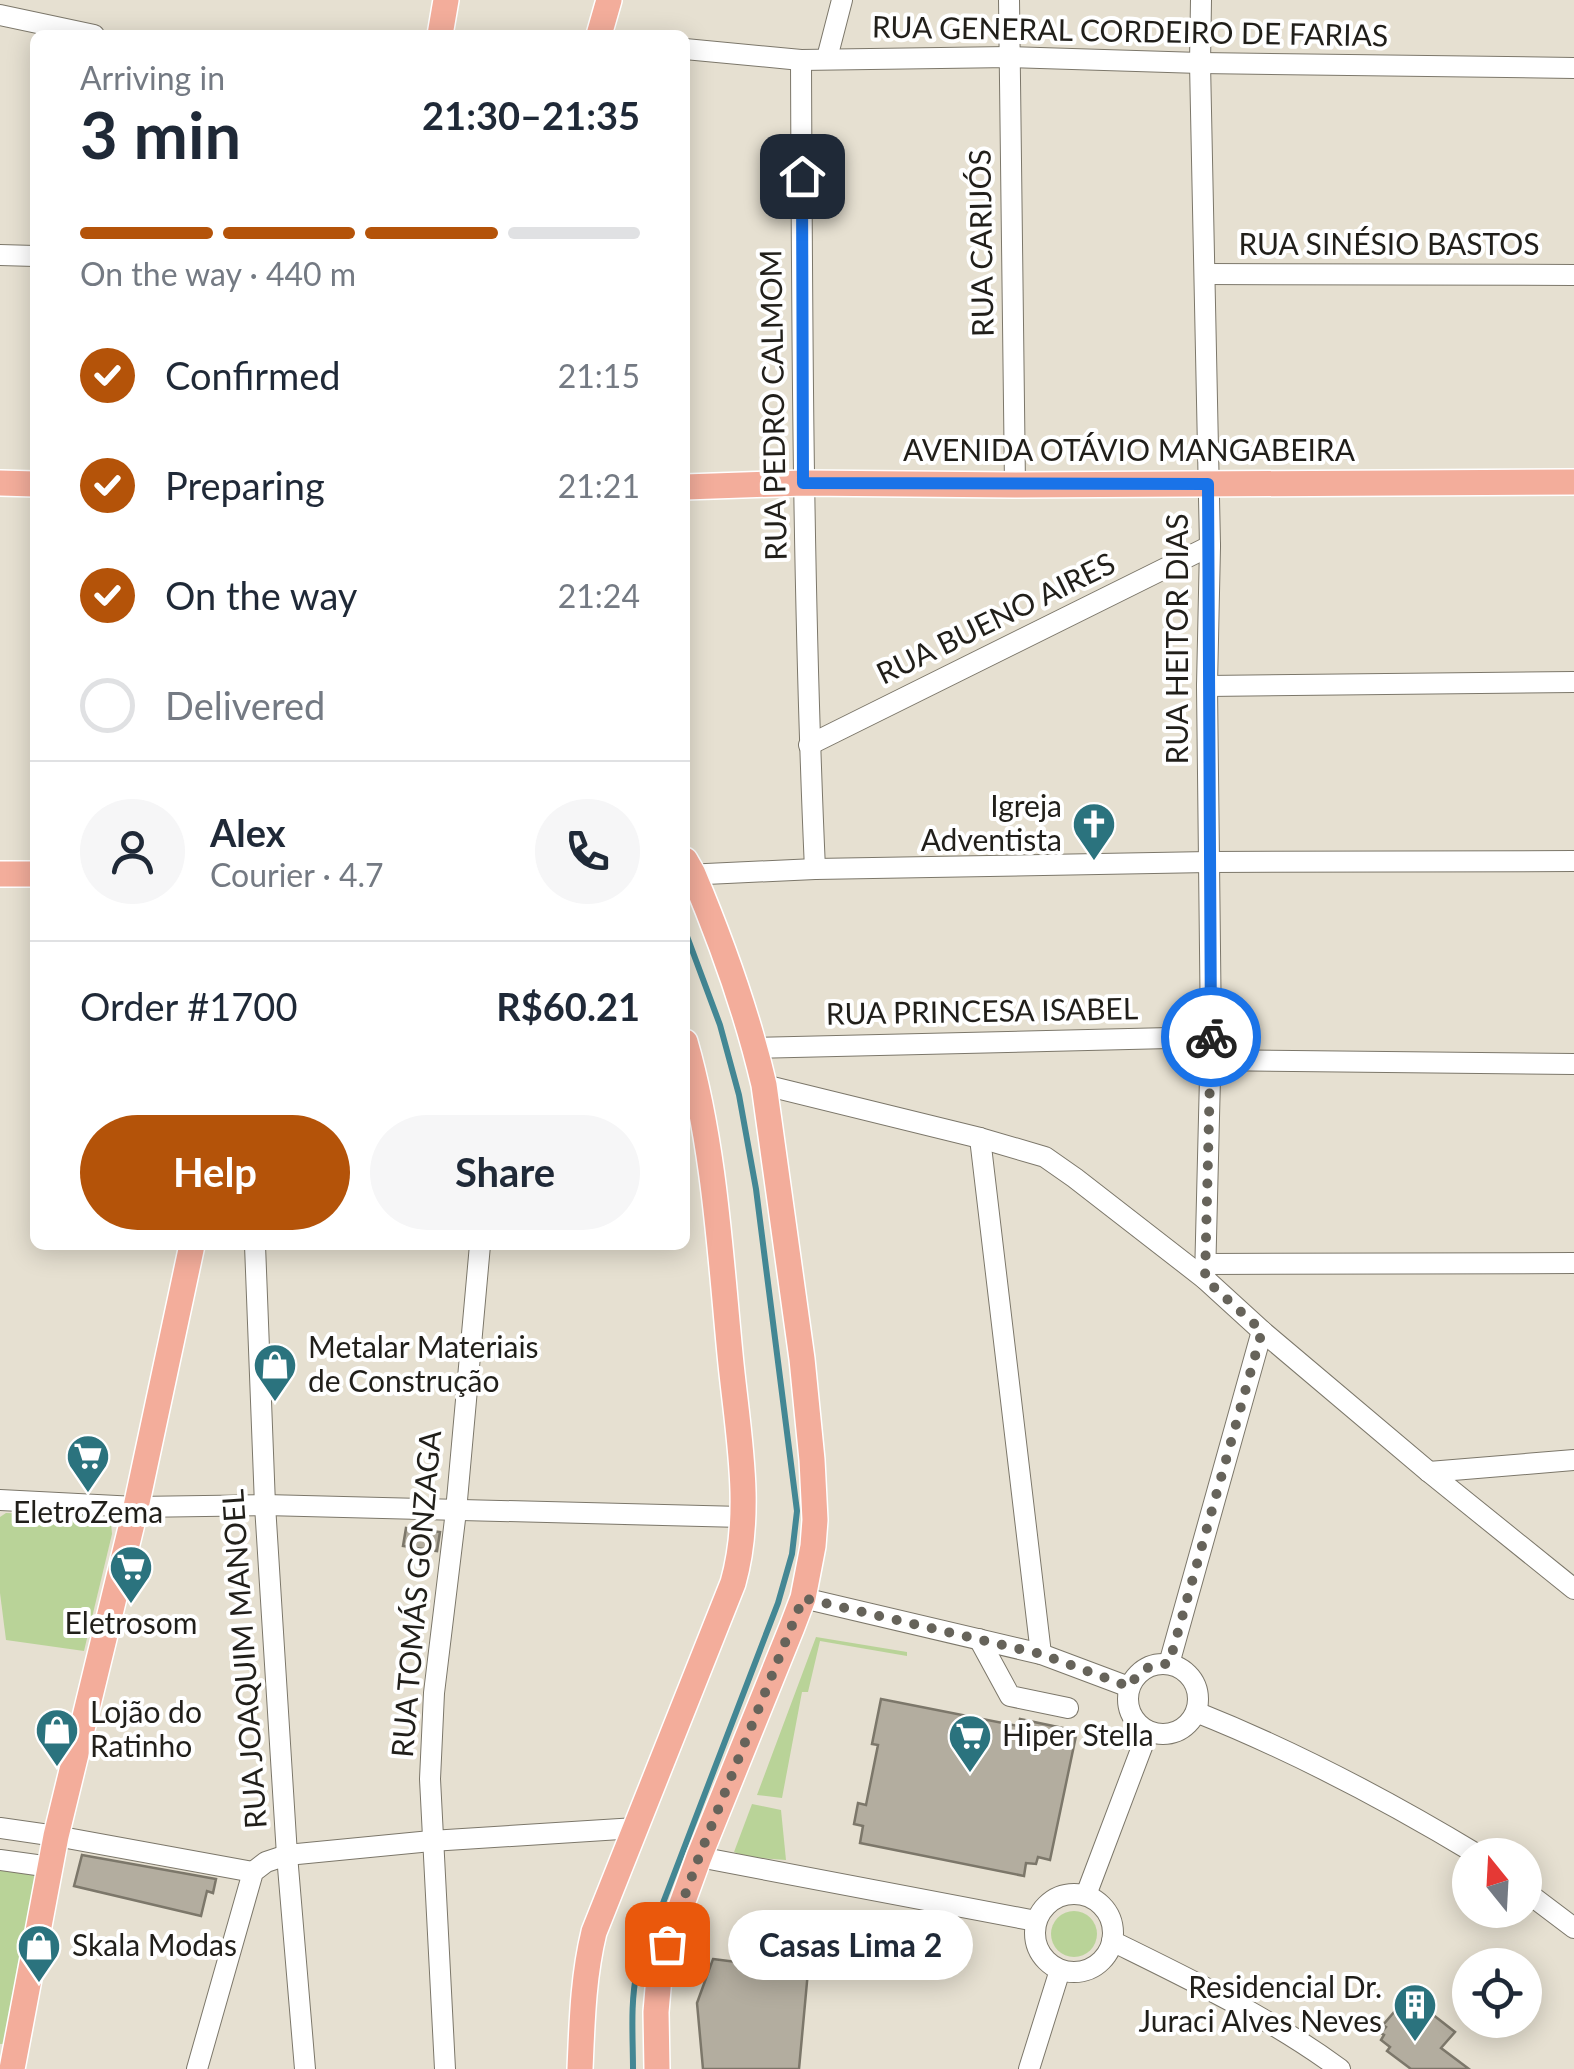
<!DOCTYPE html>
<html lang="en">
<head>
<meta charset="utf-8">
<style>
  body { margin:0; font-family:Lato,sans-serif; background:#f6f6f7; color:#1f2937; height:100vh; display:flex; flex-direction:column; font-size:38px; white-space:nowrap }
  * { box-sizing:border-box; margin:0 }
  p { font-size:32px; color:#747a83 }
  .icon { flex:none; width:55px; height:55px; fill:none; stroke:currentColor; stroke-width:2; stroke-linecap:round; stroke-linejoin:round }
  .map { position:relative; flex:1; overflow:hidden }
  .sheet { position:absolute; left:30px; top:30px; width:660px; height:1220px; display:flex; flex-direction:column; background:#fff; border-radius:15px; box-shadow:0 5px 25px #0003 }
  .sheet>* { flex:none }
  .needle { width:65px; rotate:342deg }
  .controls { position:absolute; left:1452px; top:1838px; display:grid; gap:20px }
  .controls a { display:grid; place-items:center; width:90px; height:90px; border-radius:50%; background:#fff; box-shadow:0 5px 25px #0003; font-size:50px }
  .pin { position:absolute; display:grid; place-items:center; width:85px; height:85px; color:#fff; margin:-42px; border-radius:20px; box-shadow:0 5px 15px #0006 }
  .courier { position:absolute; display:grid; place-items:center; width:100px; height:100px; margin:-50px; border:8px solid #1a73e8; border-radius:50%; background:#fff; color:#222; box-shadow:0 2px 12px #0007 }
  .bubble { position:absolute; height:70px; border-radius:35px; background:#fff; box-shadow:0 5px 25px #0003; font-size:32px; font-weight:700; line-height:70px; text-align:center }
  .summary em { font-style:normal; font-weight:700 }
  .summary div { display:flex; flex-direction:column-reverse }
  .summary { display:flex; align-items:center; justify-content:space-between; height:170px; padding:0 50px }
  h1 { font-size:65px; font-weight:700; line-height:75px }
  .bar { display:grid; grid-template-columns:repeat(4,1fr); gap:15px 10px; align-content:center; height:120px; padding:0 50px }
  .bar i { height:12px; border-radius:8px; background:#e0e1e3 }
  .bar .active { background:#b45309 }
  .bar p { grid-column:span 4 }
  .line { display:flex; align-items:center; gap:25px; padding:0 50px; border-top:2px solid #e0e1e3 }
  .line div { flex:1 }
  .round { display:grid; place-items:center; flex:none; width:105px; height:105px; border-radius:52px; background:#f6f6f7 }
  ol { padding:0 50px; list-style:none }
  li { display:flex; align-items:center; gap:30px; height:110px }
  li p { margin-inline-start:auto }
  li .icon { padding:10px; border-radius:50%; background:#b45309; color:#fff; stroke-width:4 }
  li:last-child { color:#747a83 }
  li i { width:55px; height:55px; border:5px solid #e0e1e3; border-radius:50% }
  .action { display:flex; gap:20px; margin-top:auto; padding:20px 50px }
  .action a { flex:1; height:115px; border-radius:60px; background:#b45309; color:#fff; font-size:40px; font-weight:700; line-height:115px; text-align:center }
  .action a+a { background:#f6f6f7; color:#1f2937 }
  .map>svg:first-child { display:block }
  .green { fill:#b9d398 }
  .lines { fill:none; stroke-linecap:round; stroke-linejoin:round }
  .stream { stroke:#438794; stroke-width:6 }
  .building { fill:#b3ad9f; stroke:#7c776a; stroke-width:2.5 }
  .minor-casing { stroke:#7c776a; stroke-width:22 }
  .major-casing { stroke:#fff; stroke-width:28 }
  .minor { stroke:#fff; stroke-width:20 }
  .major { stroke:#f3ad9b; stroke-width:25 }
  .done { stroke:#66635a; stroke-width:10; stroke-dasharray:0 18 }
  .route { stroke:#1a73e8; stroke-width:12 }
  .labels { text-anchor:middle; stroke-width:8; stroke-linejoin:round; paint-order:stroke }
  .street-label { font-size:30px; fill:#211f1a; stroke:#fff }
  .poi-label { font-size:30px; fill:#211f1a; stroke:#fff; text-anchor:start }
</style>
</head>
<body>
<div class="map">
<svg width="1574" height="2069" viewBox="0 0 1574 2069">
  <rect width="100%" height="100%" fill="#e6e0d1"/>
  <g class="green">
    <path d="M6 1513 103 1516 111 1522 112 1534 84 1651 6 1640 0 1593V1517Z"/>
    <path d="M816 1637 907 1652V1656L820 1641 808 1692H802L782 1798 757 1795Z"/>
    <path d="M752 1804 781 1810 786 1860 747 1857 734 1852Z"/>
    <path d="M0 1870 41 1875 10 2040 3 2044H0Z"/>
    <circle cx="1074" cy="1934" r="23"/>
  </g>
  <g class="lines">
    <path class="stream" d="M633 2069C633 2037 630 2003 637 1971 642 1947 652 1925 663 1903L778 1603 792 1554 797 1511 756 1189 739 1095 720 1025 685 931"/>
  </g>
  <g class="building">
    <path d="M406 1528 440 1532 437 1551 403 1546Z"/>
    <path d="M881 1699 1018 1726 1020 1719 1077 1731 1050 1860 1038 1857 1036 1864 1026 1863 1024 1876 860 1843 863 1826 854 1824 858 1803 866 1805 878 1745 872 1744Z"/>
    <path d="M82 1855 216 1879 213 1893 207 1891 201 1916 74 1886Z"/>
    <path d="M713 1959 808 1971 799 2069H703L697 2003Z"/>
    <path d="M1395 2011 1419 2029 1432 2014 1455 2032 1441 2048 1469 2069H1411L1387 2051 1390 2047 1381 2040 1384 2035 1381 2033 1386 2027 1383 2025Z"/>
  </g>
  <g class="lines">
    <g class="minor-casing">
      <g id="minor">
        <path d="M1009 0 1015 485"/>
        <path d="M1201 0 1200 63 1210 546 1207 686 1211 1037 1205 1279"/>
        <path d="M0 15 94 35"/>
        <path d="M685 49 801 60 1010 57 1200 63 1574 68"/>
        <path d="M827 58 842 0"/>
        <path d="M801 60C802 330 803 600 815 869"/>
        <path d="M0 255 35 256"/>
        <path d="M1205 274 1574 275"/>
        <path d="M1207 686 1574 682"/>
        <path d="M809 745 1210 546"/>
        <path d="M685 875 815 869 1209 862 1574 861"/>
        <path d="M755 1048 1211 1037"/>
        <path d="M1210 1060 1574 1064"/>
        <path d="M764 1085 980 1138 1045 1157 1075 1178 1205 1279 1262 1331 1429 1472 1574 1589"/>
        <path d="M980 1138 1041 1654"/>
        <path d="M255 1245 265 1505 287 1855 305 2069"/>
        <path d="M1205 1264 1574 1263"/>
        <path d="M1429 1472 1574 1460"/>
        <path d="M0 1500 136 1507 265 1505 742 1517"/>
        <path d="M803 1598 1041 1654 1129 1687"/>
        <path d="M979 1639 1010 1696 1068 1708"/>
        <circle cx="1163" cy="1699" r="35"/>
        <path d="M1169 1664 1262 1331"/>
        <path d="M1196 1712C1294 1751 1387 1800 1478 1855"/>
        <path d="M0 1828 56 1836 253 1872"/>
        <path d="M699 1857 1036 1921"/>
        <path d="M0 1860 51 1867"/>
        <path d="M1525 1891 1574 1928"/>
        <circle cx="1074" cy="1933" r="39"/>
        <path d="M1086 1895 1148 1731"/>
        <path d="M1112 1941C1191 1980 1269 2017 1340 2069"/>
        <path d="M197 2069 253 1872 266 1862 287 1855 431 1841 636 1828"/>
        <path d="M445 2069 430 1779 434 1693 456 1511 480 1245"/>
        <path d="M1029 2069 1060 1970"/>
      </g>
    </g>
    <g class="major-casing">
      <g id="major">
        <path d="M440 35 446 0"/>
        <path d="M599 35 609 0"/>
        <path d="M0 483 35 484"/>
        <path d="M685 487 803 483 1015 485 1574 482"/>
        <path d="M0 874H35"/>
        <path d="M12 2069 56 1836 136 1507 192 1245"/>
        <path d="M580 2069C582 2023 583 1977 594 1932L733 1583C754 1509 737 1429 730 1354 720 1250 714 1143 685 1042"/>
        <path d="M657 2069 656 2012 659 1977 667 1945 699 1857 792 1627 803 1598 813 1546 815 1520 812 1460 802 1359 764 1085C747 1012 722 943 693 874L685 860"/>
      </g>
    </g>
    <use href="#minor" class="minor"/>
    <use href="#major" class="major"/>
  </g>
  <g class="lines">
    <path class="done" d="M667 1944 699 1857 803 1598 1041 1654 1130 1687C1138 1670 1150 1664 1169 1664L1262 1331 1205 1279 1211 1037"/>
    <path class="route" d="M802 176 803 483 1208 484 1211 1037"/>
  </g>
  <defs>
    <g id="church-pin" transform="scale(2.25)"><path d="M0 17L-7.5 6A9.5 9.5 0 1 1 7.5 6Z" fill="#2b737e" stroke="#fff"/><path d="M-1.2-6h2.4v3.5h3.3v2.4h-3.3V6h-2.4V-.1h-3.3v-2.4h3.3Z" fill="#fff"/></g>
    <g id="shop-pin" transform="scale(2.25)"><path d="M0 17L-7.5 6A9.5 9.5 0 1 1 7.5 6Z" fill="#2b737e" stroke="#fff"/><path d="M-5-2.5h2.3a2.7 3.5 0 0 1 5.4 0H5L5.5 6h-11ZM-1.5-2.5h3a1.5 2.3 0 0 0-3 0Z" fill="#fff"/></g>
    <g id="supermarket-pin" transform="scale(2.25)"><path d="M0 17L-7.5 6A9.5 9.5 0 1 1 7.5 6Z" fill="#2b737e" stroke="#fff"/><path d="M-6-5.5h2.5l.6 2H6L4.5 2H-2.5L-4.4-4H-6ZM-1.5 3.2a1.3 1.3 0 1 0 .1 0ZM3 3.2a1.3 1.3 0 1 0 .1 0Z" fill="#fff"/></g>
    <g id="building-pin" transform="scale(2.25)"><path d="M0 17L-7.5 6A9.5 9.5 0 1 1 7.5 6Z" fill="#2b737e" stroke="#fff"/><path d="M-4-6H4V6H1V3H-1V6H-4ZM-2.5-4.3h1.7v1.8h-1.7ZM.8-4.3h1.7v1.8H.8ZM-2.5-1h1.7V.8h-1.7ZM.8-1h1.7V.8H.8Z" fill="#fff"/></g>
  </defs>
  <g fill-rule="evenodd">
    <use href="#church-pin" x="1094" y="824"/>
    <use href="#shop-pin" x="275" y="1365"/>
    <use href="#supermarket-pin" x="88" y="1456"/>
    <use href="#supermarket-pin" x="131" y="1567"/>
    <use href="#shop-pin" x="57" y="1730"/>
    <use href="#supermarket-pin" x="970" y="1736"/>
    <use href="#shop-pin" x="39" y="1946"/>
    <use href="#building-pin" x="1415" y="2005"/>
  </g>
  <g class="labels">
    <g class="street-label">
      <text transform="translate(1130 32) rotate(1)" y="10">RUA GENERAL CORDEIRO DE FARIAS</text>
      <text transform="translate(982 243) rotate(-91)" y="10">RUA CARIJÓS</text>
      <text x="1389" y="255">RUA SINÉSIO BASTOS</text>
      <text transform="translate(774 405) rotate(-91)" y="10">RUA PEDRO CALMOM</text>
      <text x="1129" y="461">AVENIDA OTÁVIO MANGABEIRA</text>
      <text transform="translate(996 619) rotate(-26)" y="10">RUA BUENO AIRES</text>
      <text transform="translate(1178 639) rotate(-90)" y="10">RUA HEITOR DIAS</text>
      <text transform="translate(982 1012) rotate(-1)" y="10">RUA PRINCESA ISABEL</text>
      <text transform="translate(417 1594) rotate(-85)" y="10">RUA TOMÁS GONZAGA</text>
      <text transform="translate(245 1659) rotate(-94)" y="10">RUA JOAQUIM MANOEL</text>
    </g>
    <g class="poi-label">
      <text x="1062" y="817" text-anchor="end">Igreja<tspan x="1062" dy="34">Adventista</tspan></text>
      <text x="308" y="1358">Metalar Materiais<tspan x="308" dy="34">de Construção</tspan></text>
      <text x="88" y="1523" text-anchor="middle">EletroZema</text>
      <text x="131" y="1634" text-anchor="middle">Eletrosom</text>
      <text x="90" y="1723">Lojão do<tspan x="90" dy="34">Ratinho</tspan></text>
      <text x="1002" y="1746">Hiper Stella</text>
      <text x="72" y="1956">Skala Modas</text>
      <text x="1382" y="1998" text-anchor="end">Residencial Dr.<tspan x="1382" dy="34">Juraci Alves Neves</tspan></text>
    </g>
  </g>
</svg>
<div class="controls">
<a><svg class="needle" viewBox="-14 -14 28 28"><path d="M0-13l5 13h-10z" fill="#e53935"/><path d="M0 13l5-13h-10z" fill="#747a83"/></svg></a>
<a><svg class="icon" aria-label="locate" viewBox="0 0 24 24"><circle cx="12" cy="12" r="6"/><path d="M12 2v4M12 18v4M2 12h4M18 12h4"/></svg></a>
</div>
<div class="pin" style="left:667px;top:1944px;background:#ea580c"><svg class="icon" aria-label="bag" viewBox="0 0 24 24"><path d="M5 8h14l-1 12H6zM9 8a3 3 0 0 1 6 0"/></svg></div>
<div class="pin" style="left:802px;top:176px;background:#1f2937"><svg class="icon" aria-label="home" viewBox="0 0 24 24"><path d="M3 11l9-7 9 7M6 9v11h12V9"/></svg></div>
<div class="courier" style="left:1211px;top:1037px"><svg class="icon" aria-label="bike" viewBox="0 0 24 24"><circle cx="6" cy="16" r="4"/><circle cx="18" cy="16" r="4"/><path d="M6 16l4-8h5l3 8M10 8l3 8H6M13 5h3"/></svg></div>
<div class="bubble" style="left:728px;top:1910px;width:245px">Casas Lima 2</div>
<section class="sheet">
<div class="summary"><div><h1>3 min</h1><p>Arriving in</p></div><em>21:30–21:35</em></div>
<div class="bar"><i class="active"></i><i class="active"></i><i class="active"></i><i></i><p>On the way · 440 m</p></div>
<ol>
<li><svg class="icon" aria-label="check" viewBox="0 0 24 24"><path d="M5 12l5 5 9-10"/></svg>Confirmed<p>21:15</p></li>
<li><svg class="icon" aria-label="check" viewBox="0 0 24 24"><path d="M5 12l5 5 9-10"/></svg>Preparing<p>21:21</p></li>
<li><svg class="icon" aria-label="check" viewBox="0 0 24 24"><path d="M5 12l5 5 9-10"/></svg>On the way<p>21:24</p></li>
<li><i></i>Delivered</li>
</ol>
<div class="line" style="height:180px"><a class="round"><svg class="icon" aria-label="person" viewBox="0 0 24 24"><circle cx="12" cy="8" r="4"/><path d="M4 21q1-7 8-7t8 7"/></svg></a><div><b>Alex</b><p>Courier · 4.7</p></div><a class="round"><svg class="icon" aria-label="phone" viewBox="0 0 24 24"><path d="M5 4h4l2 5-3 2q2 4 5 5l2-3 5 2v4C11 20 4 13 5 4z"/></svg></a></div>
<div class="line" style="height:130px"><div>Order #1700</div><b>R$60.21</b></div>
<div class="action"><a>Help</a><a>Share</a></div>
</section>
</div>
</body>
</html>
